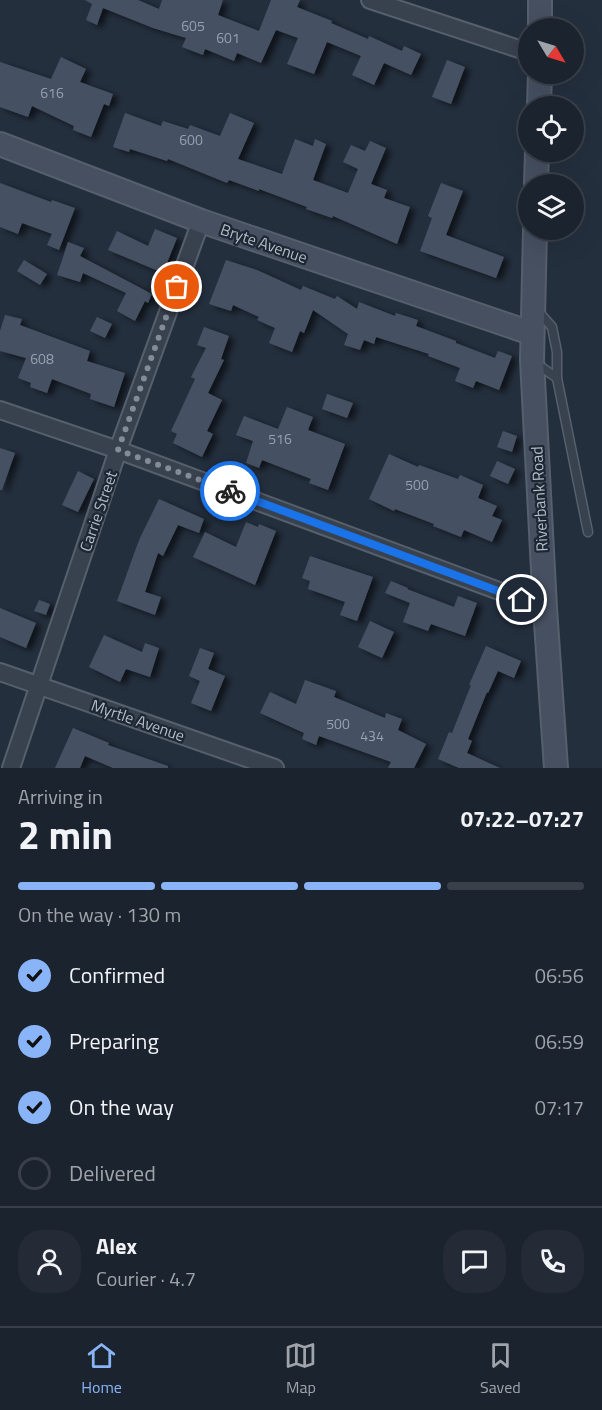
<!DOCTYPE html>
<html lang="en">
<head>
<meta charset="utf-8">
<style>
  body { margin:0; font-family:"Titillium Web",sans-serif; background:#242b36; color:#f1f3f6; height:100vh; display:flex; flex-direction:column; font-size:22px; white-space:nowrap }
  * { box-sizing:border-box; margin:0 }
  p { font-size:20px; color:#a0a4aa }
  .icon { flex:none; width:33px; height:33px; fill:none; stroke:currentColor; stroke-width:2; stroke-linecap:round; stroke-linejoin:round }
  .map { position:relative; height:768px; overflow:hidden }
  .panel { display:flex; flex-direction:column; background:#1b232e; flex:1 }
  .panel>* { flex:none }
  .needle { width:39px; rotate:128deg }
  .tools { position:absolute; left:518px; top:18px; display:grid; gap:12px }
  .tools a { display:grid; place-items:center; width:66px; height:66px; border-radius:50%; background:#1b232e; box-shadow:0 6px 24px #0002,0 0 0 2px #39404a; font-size:30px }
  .pin { position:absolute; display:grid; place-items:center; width:51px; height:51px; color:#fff; margin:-26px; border:3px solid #fff; border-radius:50%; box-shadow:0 2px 6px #0007 }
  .courier { position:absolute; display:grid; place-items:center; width:60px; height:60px; margin:-30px; border:4px solid #1a73e8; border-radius:50%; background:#fff; color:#222; box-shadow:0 2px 8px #0007 }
  .overview em { font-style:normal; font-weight:700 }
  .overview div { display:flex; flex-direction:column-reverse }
  .overview { display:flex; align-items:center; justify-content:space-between; height:102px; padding:0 18px }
  h1 { font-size:39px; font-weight:700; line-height:45px }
  .bar { display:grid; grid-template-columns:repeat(4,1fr); gap:9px 6px; align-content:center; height:72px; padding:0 18px }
  .bar i { height:8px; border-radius:4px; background:#39404a }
  .bar .on { background:#8ab4f8 }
  .bar p { grid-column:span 4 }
  .line { display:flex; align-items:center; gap:15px; padding:0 18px; border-top:2px solid #39404a }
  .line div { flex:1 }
  .round { display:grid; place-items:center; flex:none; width:63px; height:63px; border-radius:24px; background:#242b36 }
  ol { padding:0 18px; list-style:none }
  li { display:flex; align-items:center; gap:18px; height:66px }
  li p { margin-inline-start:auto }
  li .icon { padding:6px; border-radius:50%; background:#8ab4f8; color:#111; stroke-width:4 }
  li:last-child { color:#a0a4aa }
  li i { width:33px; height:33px; border:3px solid #39404a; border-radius:50% }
  .dock { display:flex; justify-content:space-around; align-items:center; height:84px; border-top:2px solid #39404a; background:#1b232e; font-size:16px; color:#a0a4aa }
  .dock a { display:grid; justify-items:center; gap:3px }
  .dock .on { color:#8ab4f8 }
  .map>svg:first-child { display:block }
  .building { fill:#455162; filter:url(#shadow) }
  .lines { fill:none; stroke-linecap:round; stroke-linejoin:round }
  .lane-casing { stroke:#565f6c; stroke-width:11 }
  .street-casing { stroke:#565f6c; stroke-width:20 }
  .secondary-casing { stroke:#565f6c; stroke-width:26 }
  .lane { stroke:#38414e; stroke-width:8 }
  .street { stroke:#38414e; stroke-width:16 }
  .secondary { stroke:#465061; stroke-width:22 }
  .done { stroke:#828b98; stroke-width:6; stroke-dasharray:0 10.8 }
  .route { stroke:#1a73e8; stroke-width:8 }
  .labels { text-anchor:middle; stroke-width:4.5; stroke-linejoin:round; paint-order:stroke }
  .number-label { font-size:14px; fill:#98a1af }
  .street-label { font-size:16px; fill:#b4bcc9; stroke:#1d2633 }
</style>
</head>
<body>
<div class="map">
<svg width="602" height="768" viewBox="0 0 602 768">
  <defs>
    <filter id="shadow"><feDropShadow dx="5.5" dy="3" stdDeviation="3" flood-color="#0009"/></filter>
  </defs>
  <rect width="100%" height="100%" fill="#242f3e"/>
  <g class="building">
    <path d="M85 0H138L159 9 162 0H223L218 15 259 31 271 0H300L297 7 332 21 331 23 368 39 369 36 402 51 404 46 421 54 411 75 384 63 374 85 352 75 361 56 327 42 314 74 287 64 298 38 276 30 261 63 237 53 234 61 205 49 203 55 182 47 186 38 153 28 103 8 97 25 86 20 92 4Z"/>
    <path d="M61 57 86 69 80 82 113 94 109 106 104 104 91 137 73 130 74 126 32 106 28 117 0 107V62L51 79Z"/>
    <path d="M447 60 465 67 451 104 432 97Z"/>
    <path d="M125 113 161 126 163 121 188 129 190 125 220 136 230 113 254 123 238 159 282 174 295 139 313 146 315 139 326 144 313 180 348 193 358 169 343 162 351 145 365 151 370 141 386 148 371 184 387 190 384 198 410 207 397 244 333 216 332 218 306 209 307 207 259 189V191L229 180 227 183 168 159 167 161 130 149 129 152 113 147Z"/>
    <path d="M0 183 51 202 52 200 75 208 59 250 47 245 52 234 22 223 18 234 0 227Z"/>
    <path d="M441 183 463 191 446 235 504 257 496 278 420 251 432 218 428 216Z"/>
    <path d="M155 229 177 238 163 273 108 250 117 231 148 246Z"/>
    <path d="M68 242 84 248 80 256 152 294 148 303 145 301 135 321 117 311 126 293 83 273 80 282 57 275Z"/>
    <path d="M24 260 47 274 40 285 17 271Z"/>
    <path d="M226 260 257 270 301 290 303 286 335 299 337 296 357 309 359 302 395 316 396 313 418 320 416 326 456 341V343L495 358 498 351 512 356 499 390 476 381 473 388 455 381 460 368 428 356 429 354 376 337 374 344 364 340 360 350 344 345 348 334 313 310 304 333 300 331 292 352 269 343 275 328 257 320 259 317 233 305 231 311 209 304Z"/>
    <path d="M5 315 22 319 20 325 90 351 87 361 125 373 114 407 90 399 91 394 52 379 47 393 30 387 31 383 18 378 26 358 0 351V331Z"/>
    <path d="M97 317 112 324 105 338 90 331Z"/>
    <path d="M204 327 229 336 221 359 224 360 208 393 222 400 207 431 213 434 202 457 173 443 177 434 171 431 195 379 191 377 206 348 197 345Z"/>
    <path d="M327 394 353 403 347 418 322 409Z"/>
    <path d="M287 407 313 417 308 430 345 444 328 490 309 483 311 479 262 460 259 468 246 463 253 441 236 435 244 416 278 429Z"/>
    <path d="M503 431 517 436 512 452 497 447Z"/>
    <path d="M0 448 15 453 2 490H0Z"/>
    <path d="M389 454 418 467 419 465 458 479 460 475 483 485 478 498 497 506 492 516 502 520 492 542 464 530 461 537 433 526 434 524 395 509 394 511 369 499Z"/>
    <path d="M497 461 515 469 508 484 490 476Z"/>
    <path d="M78 471 94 479 78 512 62 505Z"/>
    <path d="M159 499 204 519 199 533 178 525 163 556 158 553 145 592 161 597 155 615 117 601 139 540Z"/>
    <path d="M246 522 258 527 259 524 276 531 255 585 193 557 205 532 236 547Z"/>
    <path d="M310 556 373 577 357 621 340 615 345 602 308 589 310 581 302 578Z"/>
    <path d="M391 581 408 588 407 589 454 607 458 596 477 603 465 636 431 624 428 631 403 622 410 603 385 593Z"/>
    <path d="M39 600 50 604 46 615 34 611Z"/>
    <path d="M0 608 36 623 26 648 0 637Z"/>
    <path d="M370 621 394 632 382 658 358 647Z"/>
    <path d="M104 635 142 652 145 643 159 648 150 677 126 669 120 682 89 667Z"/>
    <path d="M486 646 521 661 514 678 498 671 488 693 487 692 468 739 472 741 467 753 500 768H459L438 759 449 732 452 733 471 685H469Z"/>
    <path d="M200 648 214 653 208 669 225 676 211 711 191 703 200 681 189 676Z"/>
    <path d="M305 680 336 691 334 697 385 718 386 713 402 719 398 730 426 744 414 768H388L391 762 319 736 316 745 302 739 304 733 260 713 270 692 296 704Z"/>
    <path d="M73 728 109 743 108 745 168 766V768H113L85 756 80 768H55Z"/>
  </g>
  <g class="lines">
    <g class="lane-casing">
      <g id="lane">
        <path d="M537 310 552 327 557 352V378"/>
        <path d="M534 362 557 378 588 532"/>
      </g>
    </g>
    <g class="street-casing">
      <g id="street">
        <path d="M370 0 528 52"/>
        <path d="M0 410 118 450 545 608"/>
        <path d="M0 672 275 768"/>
        <path d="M11 768 118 450 201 221"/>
      </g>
    </g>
    <g class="secondary-casing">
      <g id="secondary">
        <path d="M540 0V28"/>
        <path d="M539 106 540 74"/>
        <path d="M0 144 201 221 531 333"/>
        <path d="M536 184 537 152"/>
        <path d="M535 230 532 360 545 608 556 768"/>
      </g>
    </g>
    <use href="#lane" class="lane"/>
    <use href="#street" class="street"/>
    <use href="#secondary" class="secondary"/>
  </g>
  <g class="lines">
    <path class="done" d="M177 287 118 450 230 491"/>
    <path class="route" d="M230 491 522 600"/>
  </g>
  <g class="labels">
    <g class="number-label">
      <text x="193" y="31">605</text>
      <text x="228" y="43">601</text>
      <text x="52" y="98">616</text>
      <text x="191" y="145">600</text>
      <text x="42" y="364">608</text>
      <text x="280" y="444">516</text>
      <text x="417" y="490">500</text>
      <text x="338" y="729">500</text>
      <text x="372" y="741">434</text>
    </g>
    <g class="street-label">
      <text transform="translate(264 243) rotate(19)" y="6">Bryte Avenue</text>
      <text transform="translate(539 499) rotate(-93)" y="6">Riverbank Road</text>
      <text transform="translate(98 511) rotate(-71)" y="6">Carrie Street</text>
      <text transform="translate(138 720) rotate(19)" y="6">Myrtle Avenue</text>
    </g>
  </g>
</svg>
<div class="tools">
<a><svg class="needle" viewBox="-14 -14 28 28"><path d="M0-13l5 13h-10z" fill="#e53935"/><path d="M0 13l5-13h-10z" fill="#a0a4aa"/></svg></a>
<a><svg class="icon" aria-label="locate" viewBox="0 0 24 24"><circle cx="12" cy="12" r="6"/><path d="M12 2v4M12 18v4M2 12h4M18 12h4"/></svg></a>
<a><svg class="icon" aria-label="layers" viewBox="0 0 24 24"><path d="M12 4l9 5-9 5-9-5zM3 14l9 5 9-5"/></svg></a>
</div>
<div class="pin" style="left:177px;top:287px;background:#ea580c"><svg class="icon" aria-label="bag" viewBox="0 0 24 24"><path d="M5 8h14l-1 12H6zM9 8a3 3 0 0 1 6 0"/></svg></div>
<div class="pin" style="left:522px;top:600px;background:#1f2937"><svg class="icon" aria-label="home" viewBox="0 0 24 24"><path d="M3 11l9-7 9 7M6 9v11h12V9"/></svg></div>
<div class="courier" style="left:230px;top:491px"><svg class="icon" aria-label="bike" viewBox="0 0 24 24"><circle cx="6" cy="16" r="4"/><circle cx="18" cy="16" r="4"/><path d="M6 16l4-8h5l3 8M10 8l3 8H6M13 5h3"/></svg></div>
</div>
<section class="panel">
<div class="overview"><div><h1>2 min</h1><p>Arriving in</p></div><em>07:22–07:27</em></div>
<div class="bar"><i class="on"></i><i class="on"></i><i class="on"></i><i></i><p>On the way · 130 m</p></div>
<ol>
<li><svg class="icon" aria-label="check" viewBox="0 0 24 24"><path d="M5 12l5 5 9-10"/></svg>Confirmed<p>06:56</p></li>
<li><svg class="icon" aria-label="check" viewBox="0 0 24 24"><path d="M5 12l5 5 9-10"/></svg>Preparing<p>06:59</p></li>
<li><svg class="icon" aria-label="check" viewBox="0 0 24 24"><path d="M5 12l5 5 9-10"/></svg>On the way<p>07:17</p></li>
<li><i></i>Delivered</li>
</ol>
<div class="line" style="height:108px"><a class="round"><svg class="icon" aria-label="person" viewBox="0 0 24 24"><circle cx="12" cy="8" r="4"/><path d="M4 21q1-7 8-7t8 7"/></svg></a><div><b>Alex</b><p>Courier · 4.7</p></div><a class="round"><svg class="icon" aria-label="chat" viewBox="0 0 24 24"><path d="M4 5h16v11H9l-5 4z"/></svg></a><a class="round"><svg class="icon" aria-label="phone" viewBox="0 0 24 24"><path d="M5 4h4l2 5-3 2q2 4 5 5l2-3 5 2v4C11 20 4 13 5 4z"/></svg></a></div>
</section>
<nav class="dock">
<a class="on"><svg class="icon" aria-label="home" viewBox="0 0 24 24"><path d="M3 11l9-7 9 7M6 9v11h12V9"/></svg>Home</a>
<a><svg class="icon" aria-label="map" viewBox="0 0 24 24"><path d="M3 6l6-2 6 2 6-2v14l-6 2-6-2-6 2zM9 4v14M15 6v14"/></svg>Map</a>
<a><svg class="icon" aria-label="saved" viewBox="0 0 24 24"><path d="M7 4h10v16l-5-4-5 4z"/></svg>Saved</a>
</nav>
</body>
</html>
